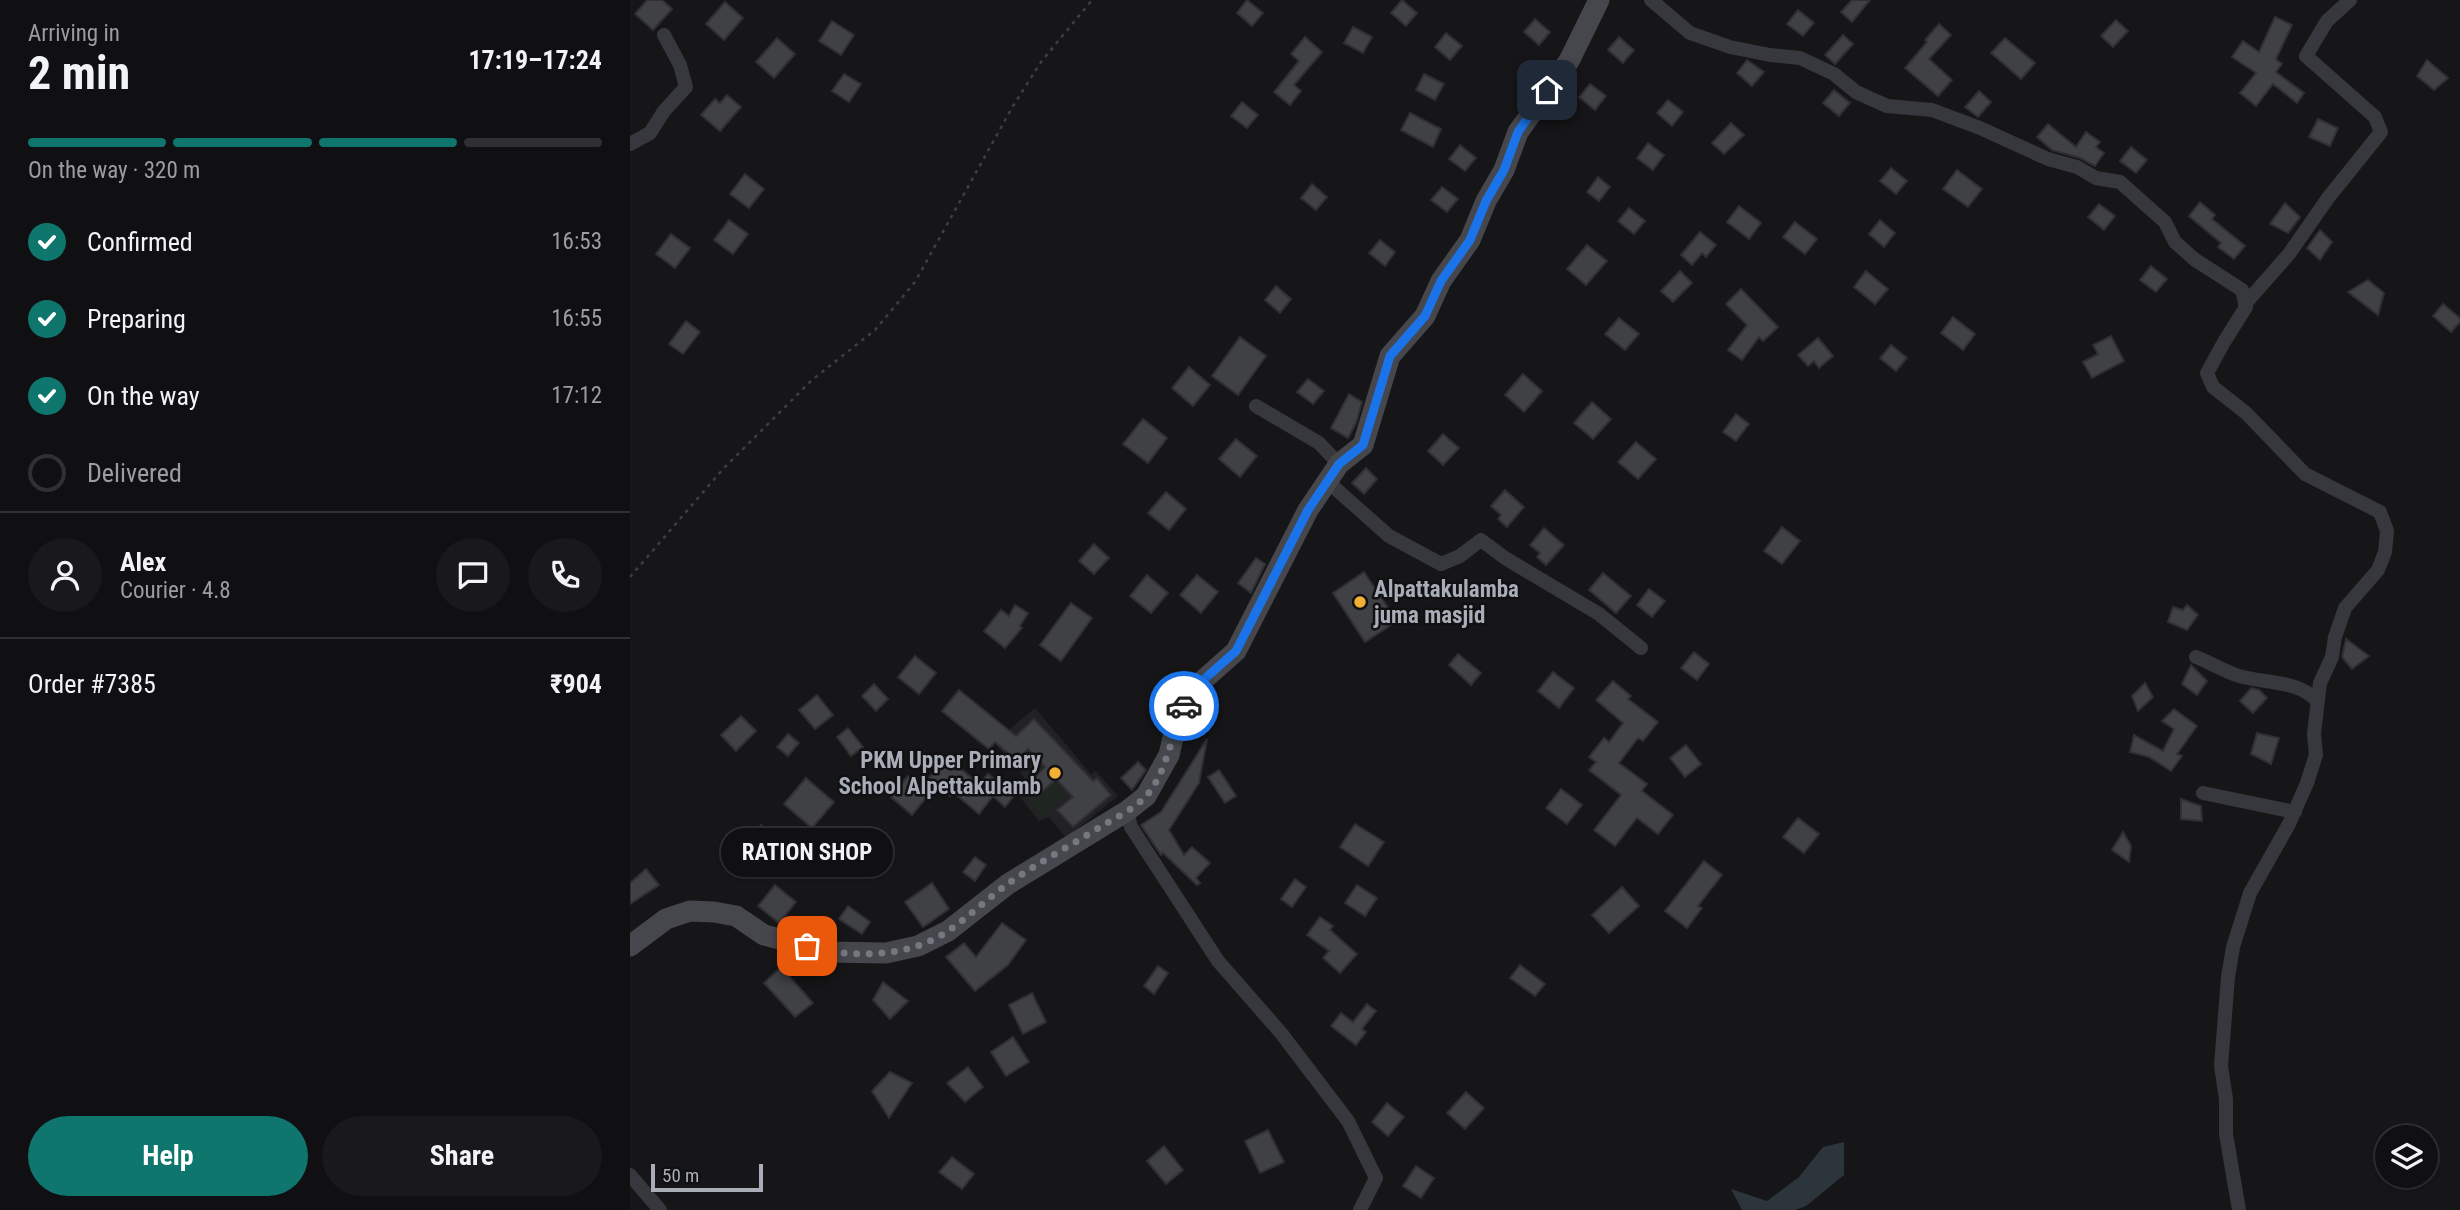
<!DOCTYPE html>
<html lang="en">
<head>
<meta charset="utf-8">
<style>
  body { margin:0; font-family:"Roboto Condensed",sans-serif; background:#19191b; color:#f1f3f6; height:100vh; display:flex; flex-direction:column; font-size:26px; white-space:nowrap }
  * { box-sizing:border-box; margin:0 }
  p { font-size:23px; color:#9c9d9f }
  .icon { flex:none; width:38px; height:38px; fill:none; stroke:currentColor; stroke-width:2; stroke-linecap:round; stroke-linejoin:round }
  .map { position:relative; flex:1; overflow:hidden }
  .panel { display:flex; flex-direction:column; background:#101012; width:630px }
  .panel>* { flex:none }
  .fabs { position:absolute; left:1745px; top:1125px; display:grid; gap:14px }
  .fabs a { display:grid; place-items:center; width:63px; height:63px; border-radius:50%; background:#101012; box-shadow:0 2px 5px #0004,0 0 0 2px #303032; font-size:35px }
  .scale { position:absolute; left:21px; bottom:18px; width:112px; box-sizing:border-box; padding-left:7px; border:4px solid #a8adb8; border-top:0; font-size:19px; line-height:24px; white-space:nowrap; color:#a8adb8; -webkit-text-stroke:5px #111113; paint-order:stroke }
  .pin { position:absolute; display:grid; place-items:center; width:60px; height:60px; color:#fff; margin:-30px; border-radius:14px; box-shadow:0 4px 10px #0006 }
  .courier { position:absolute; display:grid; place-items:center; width:70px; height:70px; margin:-35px; border:5px solid #1a73e8; border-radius:50%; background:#fff; color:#222; box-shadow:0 2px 9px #0007 }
  .bubble { position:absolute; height:49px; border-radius:24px; background:#101012; box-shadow:0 2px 5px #0004,0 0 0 2px #303032; font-size:23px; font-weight:700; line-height:49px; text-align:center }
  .summary em { font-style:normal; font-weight:700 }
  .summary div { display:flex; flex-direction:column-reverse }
  .summary { display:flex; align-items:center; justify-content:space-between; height:119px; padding:0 28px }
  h1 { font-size:46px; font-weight:700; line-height:52px }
  .bar { display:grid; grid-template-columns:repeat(4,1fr); gap:10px 7px; align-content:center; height:84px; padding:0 28px }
  .bar i { height:9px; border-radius:5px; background:#303032 }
  .bar .on { background:#0f766e }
  .bar p { grid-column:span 4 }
  .line { display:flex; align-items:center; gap:18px; padding:0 28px; border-top:2px solid #303032 }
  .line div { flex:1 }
  .round { display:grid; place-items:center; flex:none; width:74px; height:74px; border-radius:37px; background:#19191b }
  ol { padding:0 28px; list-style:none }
  li { display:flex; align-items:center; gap:21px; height:77px }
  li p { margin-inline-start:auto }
  li .icon { padding:7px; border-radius:50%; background:#0f766e; color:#fff; stroke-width:4 }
  li:last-child { color:#9c9d9f }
  li i { width:38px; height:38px; border:4px solid #303032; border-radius:50% }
  .button { display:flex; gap:14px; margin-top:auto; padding:14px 28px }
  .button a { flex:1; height:80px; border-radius:42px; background:#0f766e; color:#fff; font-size:28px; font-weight:700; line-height:80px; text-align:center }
  .button a+a { background:#19191b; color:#f1f3f6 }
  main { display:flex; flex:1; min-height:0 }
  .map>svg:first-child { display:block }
  .built { fill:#222225 }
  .green { fill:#1e261f }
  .water { fill:#2c353c }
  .building { fill:#404145; stroke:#303034; stroke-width:2 }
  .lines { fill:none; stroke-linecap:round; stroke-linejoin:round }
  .path { stroke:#3d3f44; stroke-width:2.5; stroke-dasharray:3.5 5; stroke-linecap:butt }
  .street { stroke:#37383d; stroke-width:14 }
  .secondary { stroke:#45474d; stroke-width:21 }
  .done { stroke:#757880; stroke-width:7; stroke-dasharray:0 12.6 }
  .route { stroke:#1a73e8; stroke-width:9 }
  .poi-dot { fill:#f2b134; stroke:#111113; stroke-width:2.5 }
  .labels { text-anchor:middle; stroke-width:5; stroke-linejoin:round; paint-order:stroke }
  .poi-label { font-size:23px; font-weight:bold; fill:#a8adb8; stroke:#111113; text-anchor:start }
</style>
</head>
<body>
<main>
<section class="panel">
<div class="summary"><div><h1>2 min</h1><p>Arriving in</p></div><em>17:19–17:24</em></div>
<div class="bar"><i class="on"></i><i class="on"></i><i class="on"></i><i></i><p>On the way · 320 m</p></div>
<ol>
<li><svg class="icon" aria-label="check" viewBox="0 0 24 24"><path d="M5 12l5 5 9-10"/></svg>Confirmed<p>16:53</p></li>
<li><svg class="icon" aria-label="check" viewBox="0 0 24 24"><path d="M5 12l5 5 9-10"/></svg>Preparing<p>16:55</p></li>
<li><svg class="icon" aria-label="check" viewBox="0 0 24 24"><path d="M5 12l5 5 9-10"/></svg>On the way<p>17:12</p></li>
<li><i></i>Delivered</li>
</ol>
<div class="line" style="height:126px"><a class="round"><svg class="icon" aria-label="person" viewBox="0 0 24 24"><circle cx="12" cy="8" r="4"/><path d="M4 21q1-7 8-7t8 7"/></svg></a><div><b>Alex</b><p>Courier · 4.8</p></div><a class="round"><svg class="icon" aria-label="chat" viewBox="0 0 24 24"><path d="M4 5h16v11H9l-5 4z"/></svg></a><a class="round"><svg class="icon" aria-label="phone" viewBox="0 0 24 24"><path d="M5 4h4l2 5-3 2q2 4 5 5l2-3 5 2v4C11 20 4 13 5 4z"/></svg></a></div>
<div class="line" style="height:91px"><div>Order #7385</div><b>₹904</b></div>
<div class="button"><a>Help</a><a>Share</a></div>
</section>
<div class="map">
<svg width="1830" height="1210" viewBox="0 0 1830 1210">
  <rect width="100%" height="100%" fill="#161618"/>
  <path class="built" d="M405 708 461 774 466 771 488 796 436 838 419 817 409 821 385 791 394 777 364 742Z"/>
  <path class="green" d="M399 755 437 796 412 816 393 791 403 777 390 763Z"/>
  <path class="water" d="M1214 1142V1175L1176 1206 1165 1210H1112L1101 1189 1137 1201 1169 1177 1193 1147Z"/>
  <g class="building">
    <path d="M17 0H32L42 9 23 30 5 14Z"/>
    <path d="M617 0 633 13 622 26 607 13Z"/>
    <path d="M772 0 787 13 776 26 761 13Z"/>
    <path d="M1222 0H1240L1222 22 1211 12Z"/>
    <path d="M95 2 113 18 94 40 76 24Z"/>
    <path d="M1168 10 1184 23 1173 36 1157 24Z"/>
    <path d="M1645 17 1662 25 1646 59 1652 64 1646 72 1674 93 1667 103 1643 84 1626 106 1610 93 1626 73 1602 57 1613 41 1629 52Z"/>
    <path d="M905 19 920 32 909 45 894 32Z"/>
    <path d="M1486 20 1498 31 1483 47 1471 36Z"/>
    <path d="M202 21 224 35 211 55 189 41Z"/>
    <path d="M1309 24 1321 35 1299 59 1322 80 1308 96 1275 68 1297 42 1295 40Z"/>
    <path d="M723 27 742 37 733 53 714 43Z"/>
    <path d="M816 33 832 46 820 60 805 47Z"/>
    <path d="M1213 35 1223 44 1205 64 1195 55Z"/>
    <path d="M675 37 692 52 664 85 671 91 660 105 644 92 669 61 661 54Z"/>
    <path d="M989 37 1004 50 993 63 978 50Z"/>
    <path d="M147 38 165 54 144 78 126 62Z"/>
    <path d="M1375 38 1405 63 1391 79 1361 53Z"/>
    <path d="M1117 60 1134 72 1122 86 1107 73Z"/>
    <path d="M1797 60 1818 78 1804 90 1787 76Z"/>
    <path d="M214 74 231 84 219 102 202 91Z"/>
    <path d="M794 74 814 84 805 100 786 90Z"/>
    <path d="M960 84 976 96 965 110 949 97Z"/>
    <path d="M1204 90 1220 103 1209 116 1193 103Z"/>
    <path d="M1349 91 1361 102 1348 117 1335 107Z"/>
    <path d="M97 95 111 107 90 131 71 115 85 99 90 103Z"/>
    <path d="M1038 100 1053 112 1042 126 1027 113Z"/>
    <path d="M612 102 628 115 617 128 601 116Z"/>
    <path d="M780 113 811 129 803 147 771 130Z"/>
    <path d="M1688 119 1708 128 1700 146 1679 137Z"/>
    <path d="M1101 123 1114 135 1094 154 1082 143Z"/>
    <path d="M1418 124 1446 147 1456 132 1470 142 1466 147 1474 153 1465 166 1450 158 1422 150 1407 137Z"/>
    <path d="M1018 143 1034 155 1023 170 1007 158Z"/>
    <path d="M830 145 846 158 835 171 819 159Z"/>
    <path d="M1501 147 1517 160 1506 173 1490 161Z"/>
    <path d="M1261 168 1277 181 1266 194 1250 181Z"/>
    <path d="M1327 170 1352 189 1338 207 1313 189Z"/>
    <path d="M115 174 134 189 119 208 100 194Z"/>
    <path d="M968 177 980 187 969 201 957 192Z"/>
    <path d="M682 184 697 197 686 210 671 198Z"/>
    <path d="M812 187 828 199 817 212 801 200Z"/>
    <path d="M1570 202 1585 215 1582 219 1615 246 1604 259 1588 247 1591 243 1559 216Z"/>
    <path d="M1655 203 1670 217 1658 233 1640 224Z"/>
    <path d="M1469 204 1485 216 1474 230 1458 217Z"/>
    <path d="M1109 206 1131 223 1119 239 1097 222Z"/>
    <path d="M999 208 1015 221 1004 234 988 221Z"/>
    <path d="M99 220 118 234 103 254 84 240Z"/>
    <path d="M1250 220 1265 233 1254 247 1239 234Z"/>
    <path d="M1165 222 1187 239 1175 254 1153 237Z"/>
    <path d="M1690 230 1702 242 1690 260 1677 248Z"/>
    <path d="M1070 232 1086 245 1076 257 1072 253 1062 265 1051 255Z"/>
    <path d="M41 234 60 248 45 268 26 254Z"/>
    <path d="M750 240 765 252 755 266 739 253Z"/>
    <path d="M957 245 977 261 956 285 937 269Z"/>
    <path d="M1521 266 1537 279 1526 292 1510 280Z"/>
    <path d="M1050 271 1062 283 1043 302 1031 291Z"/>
    <path d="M1236 271 1258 289 1245 304 1224 287Z"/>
    <path d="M1738 280 1754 293 1748 315 1718 292Z"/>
    <path d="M646 286 661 299 650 313 635 300Z"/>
    <path d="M1111 289 1148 327 1133 341 1129 337 1112 360 1098 350 1117 325 1096 304Z"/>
    <path d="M1813 304 1830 318V322L1821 332 1803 316Z"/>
    <path d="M1323 317 1345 334 1333 350 1311 333Z"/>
    <path d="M989 318 1009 334 995 350 975 334Z"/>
    <path d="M56 321 70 332 53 354 39 344Z"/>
    <path d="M1481 336 1494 361 1462 378 1453 362 1468 354 1463 345Z"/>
    <path d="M610 337 636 356 608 395 582 376Z"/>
    <path d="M1188 338 1203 356 1189 368 1184 361 1178 366 1168 355Z"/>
    <path d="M1261 345 1277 358 1266 371 1250 358Z"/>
    <path d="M559 367 580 385 563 406 542 388Z"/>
    <path d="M893 374 912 391 894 412 875 395Z"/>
    <path d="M678 379 694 391 683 404 667 392Z"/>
    <path d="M719 394 732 402 726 423 718 438 701 428Z"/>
    <path d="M962 402 981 419 963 439 944 423Z"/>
    <path d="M1106 414 1119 424 1106 441 1093 432Z"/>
    <path d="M513 419 537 438 518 463 493 444Z"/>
    <path d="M813 434 829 448 813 465 798 451Z"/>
    <path d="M606 439 627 456 610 477 589 459Z"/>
    <path d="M1006 442 1026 459 1008 479 988 462Z"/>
    <path d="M736 468 747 479 734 494 722 483Z"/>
    <path d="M875 490 894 507 877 527 868 519 871 515 861 506Z"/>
    <path d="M536 492 556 509 539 530 518 513Z"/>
    <path d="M1152 527 1170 541 1152 564 1134 551Z"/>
    <path d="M914 528 934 545 916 565 907 557 910 553 900 545Z"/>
    <path d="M464 544 479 558 464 574 449 561Z"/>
    <path d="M626 558 635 564 621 593 608 583Z"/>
    <path d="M734 572 767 621 735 642 703 593Z"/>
    <path d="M973 573 1001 596 986 613 959 590Z"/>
    <path d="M517 575 538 593 521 613 500 596Z"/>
    <path d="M567 575 588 592 571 613 550 595Z"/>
    <path d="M1019 589 1035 601 1022 617 1007 605Z"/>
    <path d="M441 603 462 618 431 661 410 645Z"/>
    <path d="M385 605 398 613 390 626 392 628 375 648 354 631 371 610 379 616Z"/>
    <path d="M1557 605 1568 615 1557 630 1538 622 1543 607 1553 610Z"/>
    <path d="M1716 639 1739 656 1722 669 1712 657Z"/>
    <path d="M1064 652 1079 664 1067 680 1051 668Z"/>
    <path d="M828 654 851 673 841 685 819 665Z"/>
    <path d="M285 656 306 673 289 694 268 677Z"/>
    <path d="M1561 665 1577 681 1567 695 1552 684Z"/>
    <path d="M923 672 944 688 929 708 908 691Z"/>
    <path d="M983 681 1001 696 998 699 1028 722 1013 741 1008 738 989 763 1017 784 1012 791 1043 815 1028 834 1007 818 985 846 964 830 991 795 959 770 966 762 959 757 974 738 979 742 993 723 966 700Z"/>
    <path d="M1515 683 1523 697 1508 711 1502 696Z"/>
    <path d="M244 684 258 699 246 711 232 696Z"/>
    <path d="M1621 688 1629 690 1637 698 1623 713 1610 701Z"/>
    <path d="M329 690 386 736 404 719 463 781 467 778 481 795 443 827 427 810 443 797 426 779 413 791H408L400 782 415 767 398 749 387 761 365 742 359 749 312 711Z"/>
    <path d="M187 695 203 715 185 729 169 710Z"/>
    <path d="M1544 709 1567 726 1547 754 1552 756 1541 771 1519 757 1500 752 1504 735 1533 751 1544 729 1532 721Z"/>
    <path d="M111 716 126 731 106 751 91 735Z"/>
    <path d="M218 728 233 747 221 756 207 737Z"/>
    <path d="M1627 733 1649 738 1641 764 1621 754Z"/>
    <path d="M158 734 169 743 158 756 147 747Z"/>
    <path d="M577 739 569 783 539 830 554 855 562 847 580 863 566 878 570 883 567 885 533 853 531 855 511 825 531 812Z"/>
    <path d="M1056 745 1071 764 1055 777 1040 758Z"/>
    <path d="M317 757 349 784 358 774 384 796 375 807 363 796 349 814 323 792 320 796 299 778Z"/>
    <path d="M508 762 516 770 502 790 491 778Z"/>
    <path d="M589 770 606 796 595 803 578 777Z"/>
    <path d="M278 776 299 794 282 815 261 797Z"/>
    <path d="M176 778 204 802 182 828 154 804Z"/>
    <path d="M931 789 952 805 937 824 916 808Z"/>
    <path d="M1551 799 1571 806 1572 821 1551 819Z"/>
    <path d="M1168 818 1189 834 1174 853 1153 837Z"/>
    <path d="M725 824 754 842 738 866 710 847Z"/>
    <path d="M131 825 152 843 135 864 114 846Z"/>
    <path d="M1493 832 1501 846 1499 862 1482 850Z"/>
    <path d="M195 838 220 856 204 878 179 860Z"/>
    <path d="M345 857 356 865 345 881 333 872Z"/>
    <path d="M1074 861 1092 875 1068 906 1072 908 1057 928 1035 911Z"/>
    <path d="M16 869 29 885 0 904V883Z"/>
    <path d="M665 879 676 887 662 907 651 899Z"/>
    <path d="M302 883 319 909 293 927 275 902Z"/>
    <path d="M145 885 166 902 149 923 128 906Z"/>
    <path d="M727 885 747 898 735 916 715 903Z"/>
    <path d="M992 887 1009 906 979 933 962 915Z"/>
    <path d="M218 906 240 922 232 934 209 919Z"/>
    <path d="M690 917 703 926 700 930 727 954 710 973 693 958 699 951 677 935Z"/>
    <path d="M372 923 396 940 378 965 345 991 316 957 334 943 346 957Z"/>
    <path d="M890 965 915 984 905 996 880 978Z"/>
    <path d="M528 966 538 973 524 994 514 986Z"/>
    <path d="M151 967 183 1003 165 1017 134 983Z"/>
    <path d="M253 982 278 1001 260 1019 243 1000Z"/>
    <path d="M402 993 416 1022 393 1034 379 1005Z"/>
    <path d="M737 1004 746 1011 732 1029 736 1032 726 1045 701 1026 711 1013 723 1022Z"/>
    <path d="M383 1037 399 1062 376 1076 361 1052Z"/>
    <path d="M338 1067 353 1087 335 1102 317 1083Z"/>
    <path d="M260 1072 282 1083 259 1118 242 1091Z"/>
    <path d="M836 1092 854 1108 835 1129 817 1113Z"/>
    <path d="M757 1103 774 1117 758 1136 742 1122Z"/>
    <path d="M638 1130 654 1162 630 1173 615 1141Z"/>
    <path d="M534 1146 553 1170 536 1184 517 1161Z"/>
    <path d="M322 1157 344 1174 332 1189 309 1172Z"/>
    <path d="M786 1166 804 1178 791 1198 773 1186Z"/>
  </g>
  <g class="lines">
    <path class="path" d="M0 577 93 469 182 380 245 330 285 282 383 106 411 62 462 0"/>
    <g class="street">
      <path d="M1021 0 1060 33 1100 47 1140 55 1170 58 1204 74 1226 92 1257 106 1302 110 1350 128 1418 159 1447 167 1466 178 1490 182 1535 222 1545 242 1564 259 1612 290 1616 307 1594 342 1577 373 1583 387 1616 413 1675 474 1750 512 1757 531 1755 552 1748 570 1715 608 1705 637 1702 657 1690 683 1684 734 1686 755 1677 783 1659 824 1620 893 1603 947 1598 977 1591 1066 1596 1099V1134L1609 1210"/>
      <path d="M0 144 20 133 34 111 56 87 50 65 34 35"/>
      <path d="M1615 304 1659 254 1698 198 1751 132 1745 117 1676 56 1697 21 1720 0"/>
      <path d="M626 406 689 443 709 464"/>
      <path d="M697 481 759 536 811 564 830 556 851 540 875 558 969 614 1011 648"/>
      <path d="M1566 657C1579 662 1592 670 1606 675 1632 684 1668 679 1687 701"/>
      <path d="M1573 793 1665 812"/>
      <path d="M497 811 501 827 588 961 651 1033 718 1121 746 1178 730 1210"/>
      <path d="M0 1175 30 1210"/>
    </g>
    <path class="secondary" d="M0 946 36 919 60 911 84 912 106 916 134 935 198 952 256 953 288 946 318 931 378 884 497 811 516 796 539 755 546 725 562 690 606 651 678 510 709 464 733 445 760 356 795 316 811 281 840 240 856 201 874 170 888 132 939 61 969 0"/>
  </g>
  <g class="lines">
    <path class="done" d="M177 946C211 956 253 957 287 946 323 935 349 904 379 883 408 863 440 846 470 827 485 818 502 810 514 798 536 777 542 732 554 706"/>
    <path class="route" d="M554 706 562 690 606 651 678 510 709 464 733 445 760 356 795 316 811 281 840 240 856 201 874 170 888 132 917 90"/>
  </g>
  <g class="poi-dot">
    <circle cx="730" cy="602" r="7"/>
    <circle cx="425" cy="773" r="7"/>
  </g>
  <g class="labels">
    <g class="poi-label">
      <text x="744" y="597">Alpattakulamba<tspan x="744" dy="26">juma masjid</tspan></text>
      <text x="411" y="768" text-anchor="end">PKM Upper Primary<tspan x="411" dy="26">School Alpettakulamb</tspan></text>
    </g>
  </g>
</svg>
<div class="fabs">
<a><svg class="icon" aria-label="layers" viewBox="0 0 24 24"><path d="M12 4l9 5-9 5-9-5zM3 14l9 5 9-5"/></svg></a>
</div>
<div class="scale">50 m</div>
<div class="pin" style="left:177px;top:946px;background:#ea580c"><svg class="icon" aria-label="bag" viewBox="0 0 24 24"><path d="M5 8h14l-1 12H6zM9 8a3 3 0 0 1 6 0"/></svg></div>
<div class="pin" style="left:917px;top:90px;background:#1f2937"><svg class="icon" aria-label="home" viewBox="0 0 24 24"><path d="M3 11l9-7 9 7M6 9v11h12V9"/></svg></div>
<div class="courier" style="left:554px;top:706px"><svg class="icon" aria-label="car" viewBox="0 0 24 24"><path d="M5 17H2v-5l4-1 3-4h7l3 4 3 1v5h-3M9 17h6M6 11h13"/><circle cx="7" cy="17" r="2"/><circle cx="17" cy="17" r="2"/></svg></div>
<div class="bubble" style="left:91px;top:828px;width:172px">RATION SHOP</div>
</div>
</main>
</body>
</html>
